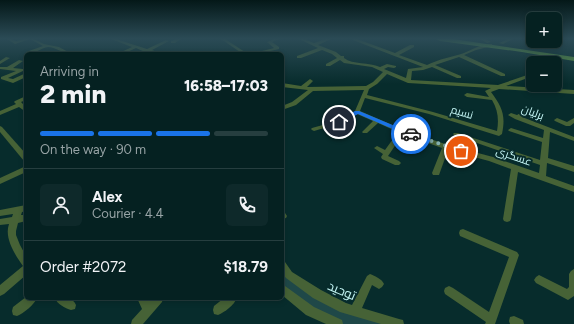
<!DOCTYPE html>
<html lang="en">
<head>
<meta charset="utf-8">
<style>
  body { margin:0; font-family:Figtree,Cairo,sans-serif; background:#0e292a; color:#f1f3f6; height:100vh; display:flex; flex-direction:column; font-size:15px; white-space:nowrap }
  * { box-sizing:border-box; margin:0 }
  p { font-size:13px; color:#97a3a5 }
  .icon { flex:none; width:22px; height:22px; fill:none; stroke:currentColor; stroke-width:2; stroke-linecap:round; stroke-linejoin:round }
  .map { position:relative; flex:1; overflow:hidden }
  .panel { position:absolute; left:24px; top:52px; width:260px; height:248px; display:flex; flex-direction:column; background:#052121; border-radius:6px; box-shadow:0 2px 6px #0003,0 0 0 1px #263e3f }
  .panel>* { flex:none }
  .tools { position:absolute; left:526px; top:12px; display:grid; gap:8px }
  .tools a { display:grid; place-items:center; width:36px; height:36px; border-radius:6px; background:#052121; box-shadow:0 2px 6px #0003,0 0 0 1px #263e3f; font-size:20px }
  .pin { position:absolute; display:grid; place-items:center; width:34px; height:34px; color:#fff; margin:-17px; border:2px solid #fff; border-radius:50%; box-shadow:0 1px 4px #0007 }
  .courier { position:absolute; display:grid; place-items:center; width:40px; height:40px; margin:-20px; border:3px solid #1a73e8; border-radius:50%; background:#fff; color:#222; box-shadow:0 1px 5px #0007 }
  .summary em { font-style:normal; font-weight:800 }
  .summary div { display:flex; flex-direction:column-reverse }
  .summary { display:flex; align-items:center; justify-content:space-between; height:68px; padding:0 16px }
  h1 { font-size:26px; font-weight:800; line-height:30px }
  .bar { display:grid; grid-template-columns:repeat(4,1fr); gap:6px 4px; align-content:center; height:48px; padding:0 16px }
  .bar i { height:5px; border-radius:3px; background:#263e3f }
  .bar .active { background:#1a73e8 }
  .bar p { grid-column:span 4 }
  .line { display:flex; align-items:center; gap:10px; padding:0 16px; border-top:1px solid #263e3f }
  .line div { flex:1 }
  .round { display:grid; place-items:center; flex:none; width:42px; height:42px; border-radius:6px; background:#0e292a }
  .map>svg:first-child { display:block }
  .green { fill:#1f4848 }
  .lines { fill:none; stroke-linecap:round; stroke-linejoin:round }
  .street { fill:#466236; fill-rule:evenodd }
  .primary { fill:#629d3e; fill-rule:evenodd }
  .route { fill:#1a73e8 }
  .done { stroke:#82afaf; stroke-width:4; stroke-dasharray:0 7.2 }
  .labels { text-anchor:middle; stroke-width:4; stroke-linejoin:round; paint-order:stroke }
  .street-label { font-size:11px; fill:#c5f6f5; stroke:#072c2c }
  .near-street-label { font-size:13px; fill:#c5f6f5; stroke:#072c2c }
</style>
</head>
<body>
<div class="map">
<svg width="574" height="324" viewBox="0 0 574 324">
  <rect width="100%" height="100%" fill="#072c2c"/>
  <path class="green" d="M282 267 311 292 394 324H342L311 309 282 287Z"/>
  <g class="lines">
    <g class="street">
      <path d="M7 39H11L16 41 25 39H34L44 44 59 47 72 54C64 54 55 47 48 47 41 48 34 54 27 54L26 52 43 46 30 39 15 44Z"/>
      <path d="M111 39H116L147 49 166 40 169 41 152 50 157 52 156 54 145 52 136 48 123 54H117L132 47Z"/>
      <path d="M177 39H181L175 43H171V41Z"/>
      <path d="M221 39H225L248 54H243Z"/>
      <path d="M274 39H279L272 42 279 47V49L262 53V51L274 48 267 42Z"/>
      <path d="M299 39H304L314 43 325 39H330L329 40 318 45 336 52 341 56H344V58C353 65 369 62 380 67L387 64 396 66V67L394 68 388 67 384 69 406 78 408 69 423 67 353 40 352 39H357L395 53 410 45H414V47L399 55 427 65C439 59 452 57 464 53 473 49 481 44 492 44V46L476 50 464 55 505 74V76H501L459 57 435 65 461 76V78H457L432 67 423 70 412 71 411 80 498 85 533 73V76L506 86 574 90V94L499 89 491 92C502 107 506 115 502 134L499 136 429 114 365 98 360 111 404 130 448 145 493 157 539 173 540 165 454 135 453 134 454 133H458L540 160 542 142 509 131 508 130 511 128 543 138 544 130 515 119 508 115 511 113 517 115 527 109H531V111L522 117 574 137V141L550 132 548 158 574 166V172L547 163 546 176 574 186V192L518 172 511 219 510 221 507 222 504 221 503 219 511 169 489 161 448 150 439 175H433L432 173 442 148 403 134 388 156 399 161 401 163 399 165H395L382 159 381 157 383 154 374 148 377 146 385 150 398 132 378 123 367 133H363L362 132 373 121 357 114 341 123 314 131 312 130 311 129 312 128 337 121 355 111 364 90 313 91 296 105 282 110V106L292 102 308 90 282 87V83L301 86 310 79 313 81 307 87 366 86 373 82 383 72 372 67 344 63 340 60 330 66H326V64L337 58 332 54 322 50 301 58H297V56L318 48ZM387 74 408 83 491 88 485 91 489 97 467 93 464 95 467 97 492 100C498 110 499 120 497 131L433 112 367 95 369 89 377 84Z"/>
      <path d="M480 39H485L491 42 487 43Z"/>
      <path d="M508 39H513L503 44 499 43Z"/>
      <path d="M6 57 10 58 0 64V61Z"/>
      <path d="M19 60 23 61 13 68 23 69 25 70 8 78 13 79 26 73V77L13 83 1 79V77L16 71 0 69V67H7Z"/>
      <path d="M26 96V100L21 102 26 107V112L19 107 0 115V111L16 104 14 102 15 101Z"/>
      <path d="M557 118 567 122 574 118V123L570 126H566L555 121 554 120Z"/>
      <path d="M0 126 2 127 26 154V161H24L0 132Z"/>
      <path d="M26 166V172L0 184V178Z"/>
      <path d="M26 205V211L22 212 21 215H26V221L18 223 16 231V235L20 245 26 256V275L4 294 0 296V285L23 266C15 255 4 238 9 224L0 225V219L12 217 13 214 0 216V210Z"/>
      <path d="M282 212 285 213 287 216 286 218 282 219Z"/>
      <path d="M463 229 517 252 519 255 495 324H485L486 322 445 294 444 291 445 288 449 286 453 288 489 312 509 257 460 236 459 233 460 230Z"/>
      <path d="M282 261 285 262 292 272 321 290 346 303 352 305 367 276 370 274C375 276 382 279 384 284L382 287 379 289 372 285 362 308 399 319 403 320 404 324H381L340 312 313 298 286 278 282 273Z"/>
      <path d="M574 269V296L568 300 536 283 534 280 536 277 539 275 567 289 569 287V274L571 271Z"/>
      <path d="M282 284 285 286 314 307 342 320 343 324H326L306 315 282 295Z"/>
      <path d="M26 297V298H37C34 305 24 313 17 316L13 315 12 311 13 307Z"/>
      <path d="M55 298C63 298 72 296 76 305L75 309 71 310C65 308 57 304 55 298Z"/>
      <path d="M137 298H148L149 301 151 298H163L162 302 143 324H131L132 320 142 309Z"/>
      <path d="M224 298H237C234 305 225 312 218 315L214 314 213 310 214 306Z"/>
      <path d="M514 316 523 320 524 324H510L509 321 510 317Z"/>
    </g>
    <path class="primary" d="M436 39H453L574 57V61L522 52 440 41Z"/>
  </g>
  <linearGradient id="sky" x2="0" y2="1"><stop stop-color="#041818"/><stop offset="0.46" stop-color="#2b4b56"/><stop offset="1" stop-color="#2b4b56" stop-opacity="0"/></linearGradient>
  <rect width="574" height="84" fill="url(#sky)"/>
  <path class="route" d="M355 111H359L414 134 409 136 358 114 341 123 336 122Z"/>
  <g class="lines">
    <path class="done" d="M411 134 461 151"/>
  </g>
  <g class="labels">
    <g class="street-label">
      <text transform="translate(462 112) rotate(17)" y="4">نسیم</text>
      <text transform="translate(533 112) rotate(21)" y="4">برلیان</text>
      <text transform="translate(514 156) rotate(19)" y="4">عسگری</text>
    </g>
    <g class="near-street-label">
      <text transform="translate(342 290) rotate(23)" y="5">توحید</text>
    </g>
  </g>
</svg>
<div class="tools">
<a>+</a>
<a>−</a>
</div>
<div class="pin" style="left:461px;top:151px;background:#ea580c"><svg class="icon" aria-label="bag" viewBox="0 0 24 24"><path d="M5 8h14l-1 12H6zM9 8a3 3 0 0 1 6 0"/></svg></div>
<div class="pin" style="left:339px;top:122px;background:#1f2937"><svg class="icon" aria-label="home" viewBox="0 0 24 24"><path d="M3 11l9-7 9 7M6 9v11h12V9"/></svg></div>
<div class="courier" style="left:411px;top:134px"><svg class="icon" aria-label="car" viewBox="0 0 24 24"><path d="M5 17H2v-5l4-1 3-4h7l3 4 3 1v5h-3M9 17h6M6 11h13"/><circle cx="7" cy="17" r="2"/><circle cx="17" cy="17" r="2"/></svg></div>
<section class="panel">
<div class="summary"><div><h1>2 min</h1><p>Arriving in</p></div><em>16:58–17:03</em></div>
<div class="bar"><i class="active"></i><i class="active"></i><i class="active"></i><i></i><p>On the way · 90 m</p></div>
<div class="line" style="height:72px"><a class="round"><svg class="icon" aria-label="person" viewBox="0 0 24 24"><circle cx="12" cy="8" r="4"/><path d="M4 21q1-7 8-7t8 7"/></svg></a><div><b>Alex</b><p>Courier · 4.4</p></div><a class="round"><svg class="icon" aria-label="phone" viewBox="0 0 24 24"><path d="M5 4h4l2 5-3 2q2 4 5 5l2-3 5 2v4C11 20 4 13 5 4z"/></svg></a></div>
<div class="line" style="height:52px"><div>Order #2072</div><b>$18.79</b></div>
</section>
</div>
</body>
</html>
